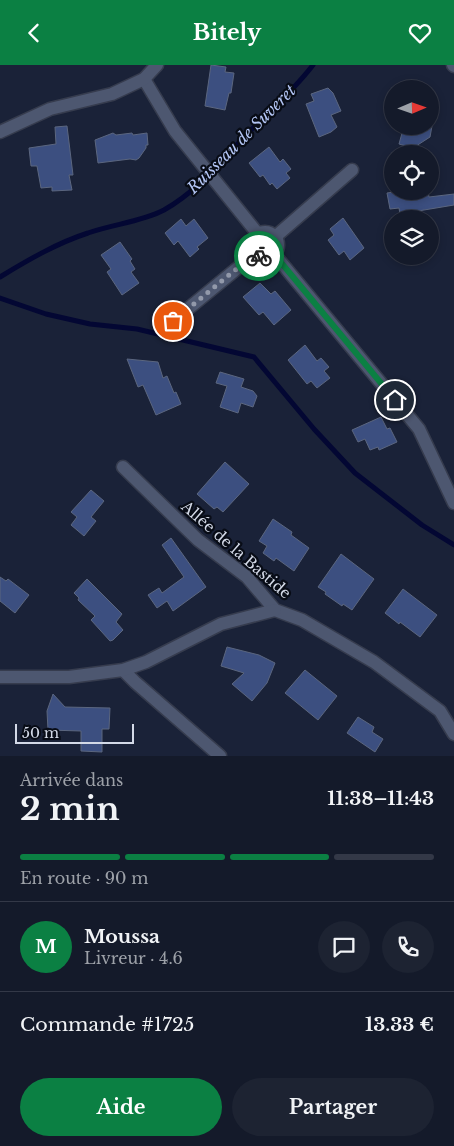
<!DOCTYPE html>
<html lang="fr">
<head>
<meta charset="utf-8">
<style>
  body { margin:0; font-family:"Libre Baskerville",serif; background:#1d2332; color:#f1f3f6; height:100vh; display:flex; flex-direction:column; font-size:19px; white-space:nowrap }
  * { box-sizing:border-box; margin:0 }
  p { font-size:16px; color:#9da1a8 }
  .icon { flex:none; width:28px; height:28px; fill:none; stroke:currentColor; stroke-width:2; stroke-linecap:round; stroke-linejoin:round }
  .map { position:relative; height:691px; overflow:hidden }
  .sheet { display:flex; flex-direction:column; background:#141a2a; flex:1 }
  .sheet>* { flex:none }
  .needle { width:32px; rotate:88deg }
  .fabs { position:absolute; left:384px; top:15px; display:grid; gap:10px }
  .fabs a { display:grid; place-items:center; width:55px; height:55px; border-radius:50%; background:#141a2a; box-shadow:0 2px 8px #0003,0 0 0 1px #333847; font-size:25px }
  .scale { position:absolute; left:15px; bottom:12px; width:119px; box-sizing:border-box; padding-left:5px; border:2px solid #d3d9e7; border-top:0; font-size:14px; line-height:18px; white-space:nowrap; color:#d3d9e7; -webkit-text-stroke:4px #080c16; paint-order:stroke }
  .pin { position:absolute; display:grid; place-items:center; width:42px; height:42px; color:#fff; margin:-21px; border:2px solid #fff; border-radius:50%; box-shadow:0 1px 5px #0007 }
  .courier { position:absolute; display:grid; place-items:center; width:50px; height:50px; margin:-25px; border:4px solid #0b8043; border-radius:50%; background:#fff; color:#222; box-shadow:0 1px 6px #0007 }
  .overview em { font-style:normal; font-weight:800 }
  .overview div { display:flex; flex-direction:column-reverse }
  .overview { display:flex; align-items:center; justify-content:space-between; height:85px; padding:0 20px }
  h1 { font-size:32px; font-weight:800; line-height:38px }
  .bar { display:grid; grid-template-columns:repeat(4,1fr); gap:8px 5px; align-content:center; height:60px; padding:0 20px }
  .bar i { height:6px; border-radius:4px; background:#333847 }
  .bar .active { background:#0b8043 }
  .bar p { grid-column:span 4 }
  .line { display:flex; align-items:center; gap:12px; padding:0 20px; border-top:1px solid #333847 }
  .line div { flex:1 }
  .round { display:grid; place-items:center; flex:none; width:52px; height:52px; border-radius:26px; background:#1d2332 }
  .button { display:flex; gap:10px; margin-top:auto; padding:10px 20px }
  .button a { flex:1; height:58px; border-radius:30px; background:#0b8043; color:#fff; font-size:20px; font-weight:800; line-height:58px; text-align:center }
  .button a+a { background:#1d2332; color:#f1f3f6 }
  header { display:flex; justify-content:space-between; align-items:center; height:65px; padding:0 20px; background:#0b8043; color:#fff; font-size:22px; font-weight:800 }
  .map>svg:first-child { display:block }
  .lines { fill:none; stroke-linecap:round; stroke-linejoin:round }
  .stream { stroke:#030733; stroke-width:5 }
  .building { fill:#3c4f80; stroke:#5b667f }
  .minor-casing { stroke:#363c4e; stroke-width:15 }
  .minor { stroke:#4d5770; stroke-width:12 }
  .done { stroke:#9299aa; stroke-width:5; stroke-dasharray:0 9 }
  .route { stroke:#0b8043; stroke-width:6 }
  .labels { text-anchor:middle; stroke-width:4.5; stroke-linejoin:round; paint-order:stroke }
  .street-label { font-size:15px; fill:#d3d9e7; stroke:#080c16 }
  .water-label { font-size:16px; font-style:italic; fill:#b3c5f4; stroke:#080c16 }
</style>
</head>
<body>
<header><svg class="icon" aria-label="back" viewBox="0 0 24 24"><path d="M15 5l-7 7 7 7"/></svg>Bitely<svg class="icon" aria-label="heart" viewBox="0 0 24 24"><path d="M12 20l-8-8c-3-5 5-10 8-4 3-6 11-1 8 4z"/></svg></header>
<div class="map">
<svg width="454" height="691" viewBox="0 0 454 691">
  <rect width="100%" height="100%" fill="#1a2238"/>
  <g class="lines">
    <g class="stream">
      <path d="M0 212C28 195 57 178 88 168 113 159 141 157 164 145 198 126 221 96 248 68 270 46 294 25 313 0"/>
      <path d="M0 233 46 249 90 259 137 264 254 292 314 364 355 408 422 460 454 480"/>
    </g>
  </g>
  <g class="building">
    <path d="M211 0 226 2 225 7 234 8 231 28H229L225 45 205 41Z"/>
    <path d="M328 23 333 28 341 46 331 50 337 62 331 67 319 72 306 39 314 36 311 29Z"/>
    <path d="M67 61 73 110H69L72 125 52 126V122L41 123 37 101H31L29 83 56 79 55 62Z"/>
    <path d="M404 61H432L430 72 413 83 399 79Z"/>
    <path d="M113 68 116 70 132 68 133 70 147 68 148 80H146V83L139 93 136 95 130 94 98 98 95 75Z"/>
    <path d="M269 82 280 97 283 94 291 104 286 108 290 113 277 124 272 118 270 120 263 110 260 112 249 98Z"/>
    <path d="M400 126H428L429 132 454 129V140L400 149 399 143 390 144 387 128Z"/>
    <path d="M343 153 364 183 350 195 344 186 339 190 328 175 334 170 330 164Z"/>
    <path d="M181 154 186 161 194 154 208 173 197 182 199 184 190 192 178 176 174 180 165 168Z"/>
    <path d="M120 177 132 194 130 196 135 204 131 207 139 218 122 230 107 207 111 204 101 190Z"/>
    <path d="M260 218 271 229 275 226 291 245 274 260 263 247 259 250 243 232Z"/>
    <path d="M305 280 317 296 321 293 329 302 324 306 330 313 317 323 311 316 307 319 288 295Z"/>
    <path d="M127 294 158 297 163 313 167 311 174 328 176 327 181 339 156 350 143 320 138 322Z"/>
    <path d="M220 307 244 314 241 322 253 326 257 331 253 342 241 338 238 348 220 342 227 321 216 318Z"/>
    <path d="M381 352 387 364 390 363 397 377 379 385 378 382 370 385 365 374 358 377 352 365Z"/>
    <path d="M225 397 249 419 223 447 217 442 214 444 197 429Z"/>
    <path d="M91 425 104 436 91 452 96 456 84 471 71 460 77 452 71 447Z"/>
    <path d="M273 454 292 467 291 470 309 483 294 506 276 493 274 496 263 488 267 481 259 476Z"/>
    <path d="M171 473 206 522 173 546 167 536 157 543 148 530 159 523 162 528 184 512 162 480Z"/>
    <path d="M341 489 374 514 352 545 343 539 342 541 325 529 326 527 318 522Z"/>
    <path d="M0 512 6 516 8 514 29 530 15 548 0 536Z"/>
    <path d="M87 514 122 549 116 557 123 565 113 575 110 576 91 555 95 551 78 535 79 533 74 528Z"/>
    <path d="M403 524 437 550 420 572 400 557 399 559 385 548Z"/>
    <path d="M227 582 259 590 275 598 267 618 252 636 232 619 244 608 221 601Z"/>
    <path d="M305 605 337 631 318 655 285 628Z"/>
    <path d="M53 629 65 642 110 643 109 664H102V687L81 686V666L48 665 47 646Z"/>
    <path d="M358 652 374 662 372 667 383 674 375 687 347 668Z"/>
  </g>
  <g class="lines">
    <g class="minor-casing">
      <g id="minor">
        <path d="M453 0 454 1"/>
        <path d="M144 14 175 66 258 169"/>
        <path d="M0 67 50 44 112 29 144 14 157 0"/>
        <circle cx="265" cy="180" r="13"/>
        <path d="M275 172 352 105"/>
        <path d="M274 189 419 364 454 438"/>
        <path d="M173 256 256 188"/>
        <path d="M123 402 198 475 247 512 275 545 302 555 374 597 440 646 454 669"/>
        <path d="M123 605 135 617 220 691"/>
        <path d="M0 612H69L123 605 146 597 221 559 275 545"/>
      </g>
    </g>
    <use href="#minor" class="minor"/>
  </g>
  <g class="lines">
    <path class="done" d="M173 256 256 188 259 191"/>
    <path class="route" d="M259 191 267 193 274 189 395 335"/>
  </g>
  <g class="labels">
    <g class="street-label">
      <text transform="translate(236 485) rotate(41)" y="5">Allée de la Bastide</text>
    </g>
    <g class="water-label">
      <text transform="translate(241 74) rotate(-45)" y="6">Ruisseau de Suveret</text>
    </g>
  </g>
</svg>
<div class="fabs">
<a><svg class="needle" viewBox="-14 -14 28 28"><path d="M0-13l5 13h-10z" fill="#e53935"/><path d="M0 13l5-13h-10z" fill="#9da1a8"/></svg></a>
<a><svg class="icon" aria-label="locate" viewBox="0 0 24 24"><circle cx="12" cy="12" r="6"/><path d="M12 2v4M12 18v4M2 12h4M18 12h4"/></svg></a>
<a><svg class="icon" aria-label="layers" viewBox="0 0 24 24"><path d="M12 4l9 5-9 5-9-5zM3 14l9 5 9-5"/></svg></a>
</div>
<div class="scale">50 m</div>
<div class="pin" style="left:173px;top:256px;background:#ea580c"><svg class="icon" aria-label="bag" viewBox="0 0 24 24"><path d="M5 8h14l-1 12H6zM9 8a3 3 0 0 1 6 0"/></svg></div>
<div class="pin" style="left:395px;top:335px;background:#1f2937"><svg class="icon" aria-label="home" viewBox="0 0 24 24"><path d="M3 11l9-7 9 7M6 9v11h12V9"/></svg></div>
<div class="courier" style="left:259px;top:191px"><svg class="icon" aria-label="bike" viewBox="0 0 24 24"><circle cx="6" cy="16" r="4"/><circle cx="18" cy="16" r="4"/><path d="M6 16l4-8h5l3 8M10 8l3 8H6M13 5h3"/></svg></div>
</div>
<section class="sheet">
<div class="overview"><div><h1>2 min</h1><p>Arrivée dans</p></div><em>11:38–11:43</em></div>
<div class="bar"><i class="active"></i><i class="active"></i><i class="active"></i><i></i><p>En route · 90 m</p></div>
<div class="line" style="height:90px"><b class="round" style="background:#0b8043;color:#fff">M</b><div><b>Moussa</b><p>Livreur · 4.6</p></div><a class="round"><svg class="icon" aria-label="chat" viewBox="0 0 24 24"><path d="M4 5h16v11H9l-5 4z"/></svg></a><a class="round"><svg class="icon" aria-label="phone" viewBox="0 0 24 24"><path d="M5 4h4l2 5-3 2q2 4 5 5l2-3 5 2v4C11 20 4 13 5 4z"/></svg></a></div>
<div class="line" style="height:65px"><div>Commande #1725</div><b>13.33 €</b></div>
<div class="button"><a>Aide</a><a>Partager</a></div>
</section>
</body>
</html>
